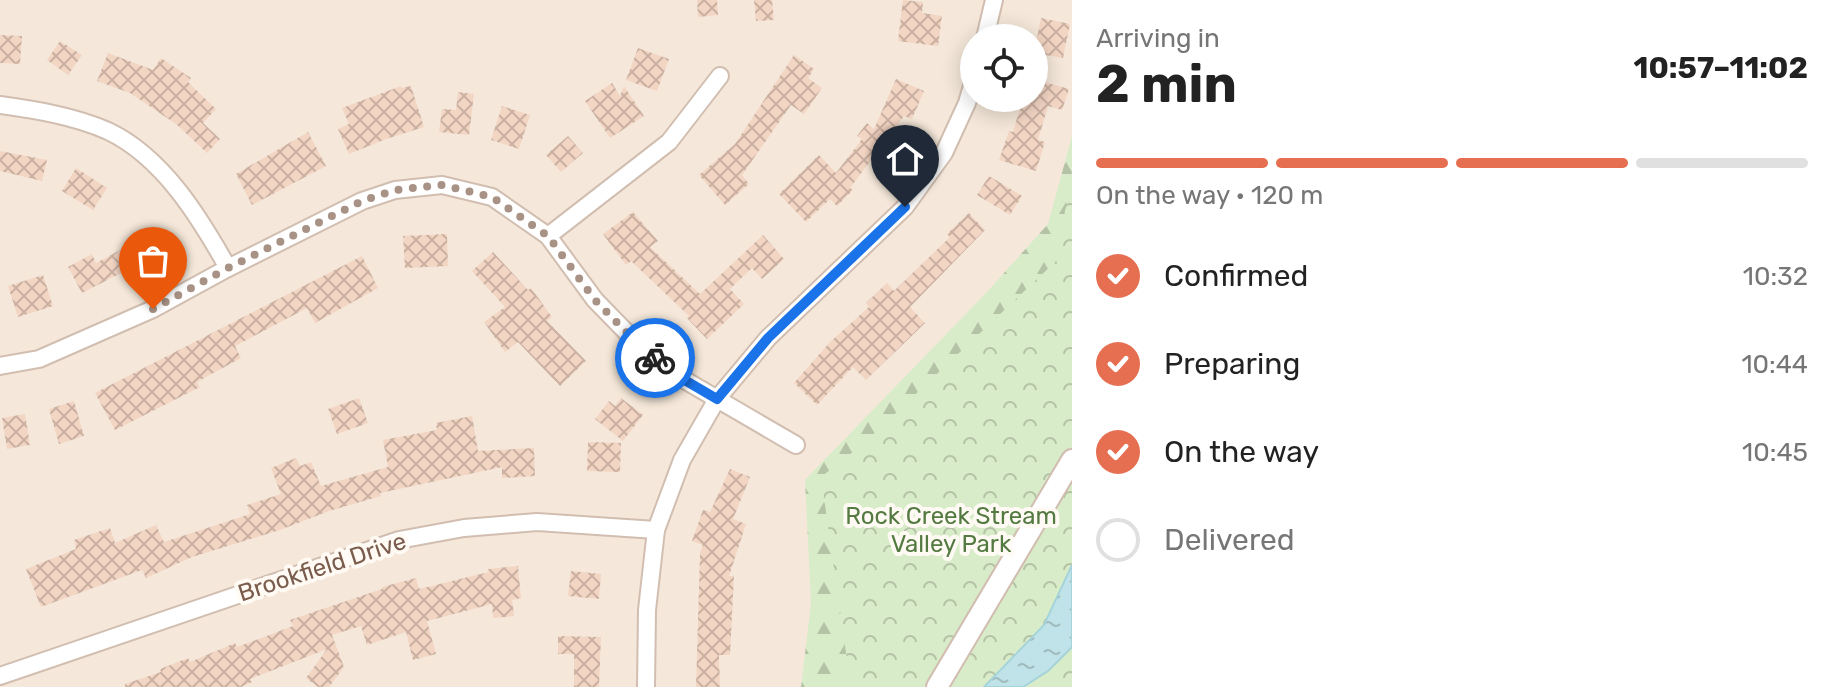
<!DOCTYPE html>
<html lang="en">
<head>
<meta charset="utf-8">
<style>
  body { margin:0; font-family:Rubik,sans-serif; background:#f6f6f6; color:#222; height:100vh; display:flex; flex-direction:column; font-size:30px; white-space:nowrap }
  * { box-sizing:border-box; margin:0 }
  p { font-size:26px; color:#767676 }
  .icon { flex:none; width:44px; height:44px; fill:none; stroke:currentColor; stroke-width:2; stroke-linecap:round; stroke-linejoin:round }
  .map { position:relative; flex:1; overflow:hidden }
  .details { display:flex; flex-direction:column; background:#fff; width:760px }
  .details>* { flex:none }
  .buttons { position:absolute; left:960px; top:24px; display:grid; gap:16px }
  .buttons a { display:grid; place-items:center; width:88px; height:88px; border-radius:50%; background:#fff; box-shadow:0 4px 20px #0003; font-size:40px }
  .pin { position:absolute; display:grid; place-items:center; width:68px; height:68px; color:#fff; margin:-82px -34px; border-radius:50% 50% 50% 0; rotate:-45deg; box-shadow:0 0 8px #0007 }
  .pin .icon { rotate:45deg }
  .courier { position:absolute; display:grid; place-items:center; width:80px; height:80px; margin:-40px; border:6px solid #1a73e8; border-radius:50%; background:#fff; color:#222; box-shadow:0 2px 10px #0007 }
  .headline em { font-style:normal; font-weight:700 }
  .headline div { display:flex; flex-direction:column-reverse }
  .headline { display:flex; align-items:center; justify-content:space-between; height:136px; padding:0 24px }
  h1 { font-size:52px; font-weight:700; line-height:60px }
  .bar { display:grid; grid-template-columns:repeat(4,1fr); gap:12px 8px; align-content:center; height:96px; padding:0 24px }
  .bar i { height:10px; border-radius:6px; background:#e0e0e0 }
  .bar .selected { background:#e76f51 }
  .bar p { grid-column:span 4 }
  ol { padding:0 24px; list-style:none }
  li { display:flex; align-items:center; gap:24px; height:88px }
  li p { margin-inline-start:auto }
  li .icon { padding:8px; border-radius:50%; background:#e76f51; color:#fff; stroke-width:4 }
  li:last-child { color:#767676 }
  li i { width:44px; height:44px; border:4px solid #e0e0e0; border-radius:50% }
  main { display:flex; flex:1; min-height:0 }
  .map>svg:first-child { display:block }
  .residential { fill:#f5e8da; fill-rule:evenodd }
  .forest { fill:url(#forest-firs) }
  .park { fill:url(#park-crowns) }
  .water { fill:url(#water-ripples); stroke:#a5d3da; stroke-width:2 }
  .building { fill:url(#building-cross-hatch) }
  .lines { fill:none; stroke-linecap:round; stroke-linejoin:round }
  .minor-casing { stroke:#d1beb0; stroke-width:20 }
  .tertiary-casing { stroke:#d1beb0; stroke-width:24 }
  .minor { stroke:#fff; stroke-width:16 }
  .tertiary { stroke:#fff; stroke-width:20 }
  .done { stroke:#a89285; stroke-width:8; stroke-dasharray:0 14.4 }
  .route { stroke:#1a73e8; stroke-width:10 }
  .labels { text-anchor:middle; stroke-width:8; stroke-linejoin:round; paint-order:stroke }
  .park-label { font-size:24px; fill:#537a41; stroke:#fffaf3 }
  .street-label { font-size:24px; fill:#7a5c4d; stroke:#fffaf3 }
</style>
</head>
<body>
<main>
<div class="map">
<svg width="1072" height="687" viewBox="0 0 1072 687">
  <defs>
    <pattern id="forest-firs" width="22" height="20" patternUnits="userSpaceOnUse" patternTransform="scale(2)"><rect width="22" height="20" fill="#d8ecc9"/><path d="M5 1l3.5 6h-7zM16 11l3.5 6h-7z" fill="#b4c2a5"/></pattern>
    <pattern id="park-crowns" width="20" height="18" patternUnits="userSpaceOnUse" patternTransform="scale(2)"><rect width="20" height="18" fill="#d8ecc9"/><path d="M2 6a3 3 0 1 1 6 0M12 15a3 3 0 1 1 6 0" fill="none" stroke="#b4c2a5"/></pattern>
    <pattern id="water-ripples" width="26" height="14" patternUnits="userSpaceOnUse" patternTransform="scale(2)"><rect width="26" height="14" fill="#bfe3e8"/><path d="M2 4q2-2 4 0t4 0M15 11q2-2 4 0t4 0" fill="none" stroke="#a0bbbe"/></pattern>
    <pattern id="building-cross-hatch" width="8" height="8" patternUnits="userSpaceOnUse" patternTransform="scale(2)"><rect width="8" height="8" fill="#f3d5c3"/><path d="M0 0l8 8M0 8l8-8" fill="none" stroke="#cab0a1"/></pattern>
  </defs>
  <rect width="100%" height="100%" fill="#fdf6ec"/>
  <path class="residential" d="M0 0H1072V172L838 687H0ZM974 38H1034V98H974Z"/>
  <path class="forest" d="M1072 136V413L923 687H801L811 604 805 480 986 293 1048 224Z"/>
  <path class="park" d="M1072 172V687H838L847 660 821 477 863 444 1056 261Z"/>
  <path class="water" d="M1072 565V647L1048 671 1023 687H984L1044 625Z"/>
  <g class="building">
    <path d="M697 0H717L718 15 698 17Z"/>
    <path d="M754 0H772L774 20 756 21Z"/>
    <path d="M903 0 923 2 922 13 942 16 938 46 898 41Z"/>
    <path d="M1041 18 1070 24 1063 58 1034 53Z"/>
    <path d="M0 35 22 36 20 64 0 63Z"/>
    <path d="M60 41 82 55 68 75 47 60Z"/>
    <path d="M638 48 669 59 657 91 626 80Z"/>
    <path d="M108 53 153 70 161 58 191 78 188 82 216 109 203 123 220 139 207 153 176 124 130 93 97 81Z"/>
    <path d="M794 55 814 69 808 78 822 88 804 114 791 105 742 175 749 184 725 205 699 175 735 144Z"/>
    <path d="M896 79 924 91 912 119 904 116 850 188 853 190 837 206 830 199 806 222 779 194 819 155 836 173 862 139 857 136 867 123 874 129Z"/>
    <path d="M1034 79 1069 89 1062 110 1048 106 1038 140 1045 142 1036 171 999 160 1009 131 1013 132 1023 98H1034Z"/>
    <path d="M612 83 620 96 624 86 644 116 610 138 585 101Z"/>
    <path d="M401 86 402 88 411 86 424 127 386 139 349 154 338 129 349 124 342 108Z"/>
    <path d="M458 92 474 94 469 135 439 132 442 109 456 110Z"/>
    <path d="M502 106 530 115 519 149 491 140Z"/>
    <path d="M308 132 326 166 252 205 236 174Z"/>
    <path d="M568 136 583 153 561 172 546 155Z"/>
    <path d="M0 151 47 160 42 181 0 171Z"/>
    <path d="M76 168 107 188 93 210 62 191Z"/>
    <path d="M989 176 1022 196 1010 215 977 195Z"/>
    <path d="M633 212 658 241 650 247 700 294 763 235 784 259 762 279 752 268 730 289 744 304 707 339 687 318 689 316 631 261 626 265 603 234Z"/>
    <path d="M969 213 985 230 910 307 925 323 866 380 853 367 817 405 794 383 830 342 869 307 866 303 887 283 894 291 950 237 947 234Z"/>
    <path d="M152 233 162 252 82 293 68 267 92 254 96 263Z"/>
    <path d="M447 234 448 266 405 268 403 236Z"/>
    <path d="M493 252 528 290 531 288 552 317 547 321 586 361 560 386 518 342 505 352 484 322 505 307 472 271Z"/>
    <path d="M362 256 378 288 315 323 307 308 235 346 241 358 197 382 200 387 115 430 95 393Z"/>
    <path d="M43 275 53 306 18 317 8 286Z"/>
    <path d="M359 398 368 423 337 434 328 409Z"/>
    <path d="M621 398 643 415 623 441 595 419 609 401 615 406Z"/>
    <path d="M74 401 84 436 59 444 49 409Z"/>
    <path d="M25 414 30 445 7 449 2 418Z"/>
    <path d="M472 416 478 451 534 448 535 476 502 478V467L380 493 381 496 329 511 280 530 192 557 146 578 142 570 41 607 26 569 76 549 74 540 110 528 115 543 156 525 164 542 250 514 247 505 281 494 271 468 296 458 300 466 311 462 321 486 388 467 383 440 437 430 436 423Z"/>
    <path d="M588 442 621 443 620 472 587 471Z"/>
    <path d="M730 469 750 477 733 519 746 524 729 576H734L730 655H719L720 687H696L700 553 703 545 692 541 703 510 710 512Z"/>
    <path d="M518 566 521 598 512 600 514 616 493 618 492 604 427 621 436 654 413 660 406 632 367 645 361 626 332 635 344 667 329 687H318L306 678 327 649 250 679 252 682 241 687H125V684L161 672 160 669 188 658 190 662 235 643 237 647 293 626 290 620 382 589V587L416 578 419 589 489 572 488 569Z"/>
    <path d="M571 571 601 574 599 599 568 596Z"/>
    <path d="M558 636 601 637 599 687H574V654H558Z"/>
  </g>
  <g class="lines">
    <g class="minor-casing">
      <g id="minor">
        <path d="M985 38 994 0"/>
        <path d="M0 105C36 110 74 116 108 131 163 157 200 218 228 268"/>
        <path d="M548 236 669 142 720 76"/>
        <path d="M0 366 39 359 153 309 228 268 362 201 395 190 442 185 492 197 548 236 595 300 633 339 676 375 796 445"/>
        <path d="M0 676 399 540 464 528 537 522 656 530"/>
        <path d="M646 687 647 610 656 530 682 460 717 399 768 338 905 207 944 153 967 103 974 79"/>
      </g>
    </g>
    <g class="tertiary-casing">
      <path id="tertiary" d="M937 687 1072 460"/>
    </g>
    <use href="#minor" class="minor"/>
    <use href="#tertiary" class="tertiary"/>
  </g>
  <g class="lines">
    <path class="done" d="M153 309 228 268 362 201 395 190 442 185 492 197 548 236 595 300 633 339 655 358"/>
    <path class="route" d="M655 358 676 375 717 399 768 338 905 207"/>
  </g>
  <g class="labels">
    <g class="park-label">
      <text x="951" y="524">Rock Creek Stream<tspan x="951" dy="28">Valley Park</tspan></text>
    </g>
    <g class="street-label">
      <text transform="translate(322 567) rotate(-18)" y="8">Brookfield Drive</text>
    </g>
  </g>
</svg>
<div class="buttons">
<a><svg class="icon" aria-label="locate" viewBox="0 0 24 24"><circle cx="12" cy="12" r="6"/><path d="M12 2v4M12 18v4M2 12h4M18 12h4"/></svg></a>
</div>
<div class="pin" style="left:153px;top:309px;background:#ea580c"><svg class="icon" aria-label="bag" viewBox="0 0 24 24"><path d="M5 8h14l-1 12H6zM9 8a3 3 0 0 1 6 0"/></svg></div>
<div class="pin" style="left:905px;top:207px;background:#1f2937"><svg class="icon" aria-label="home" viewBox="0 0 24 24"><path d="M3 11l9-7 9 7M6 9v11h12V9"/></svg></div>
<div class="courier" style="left:655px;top:358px"><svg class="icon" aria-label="bike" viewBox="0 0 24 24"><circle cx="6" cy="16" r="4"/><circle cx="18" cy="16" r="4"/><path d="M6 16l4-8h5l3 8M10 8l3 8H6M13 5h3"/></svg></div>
</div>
<section class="details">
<div class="headline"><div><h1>2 min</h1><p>Arriving in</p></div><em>10:57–11:02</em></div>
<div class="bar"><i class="selected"></i><i class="selected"></i><i class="selected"></i><i></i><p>On the way · 120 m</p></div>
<ol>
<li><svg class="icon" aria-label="check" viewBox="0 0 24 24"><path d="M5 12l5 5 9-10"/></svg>Confirmed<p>10:32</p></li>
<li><svg class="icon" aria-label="check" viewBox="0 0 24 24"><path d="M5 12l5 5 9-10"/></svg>Preparing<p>10:44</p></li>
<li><svg class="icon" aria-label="check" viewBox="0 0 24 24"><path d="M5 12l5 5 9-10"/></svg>On the way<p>10:45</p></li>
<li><i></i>Delivered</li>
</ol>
</section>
</main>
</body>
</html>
